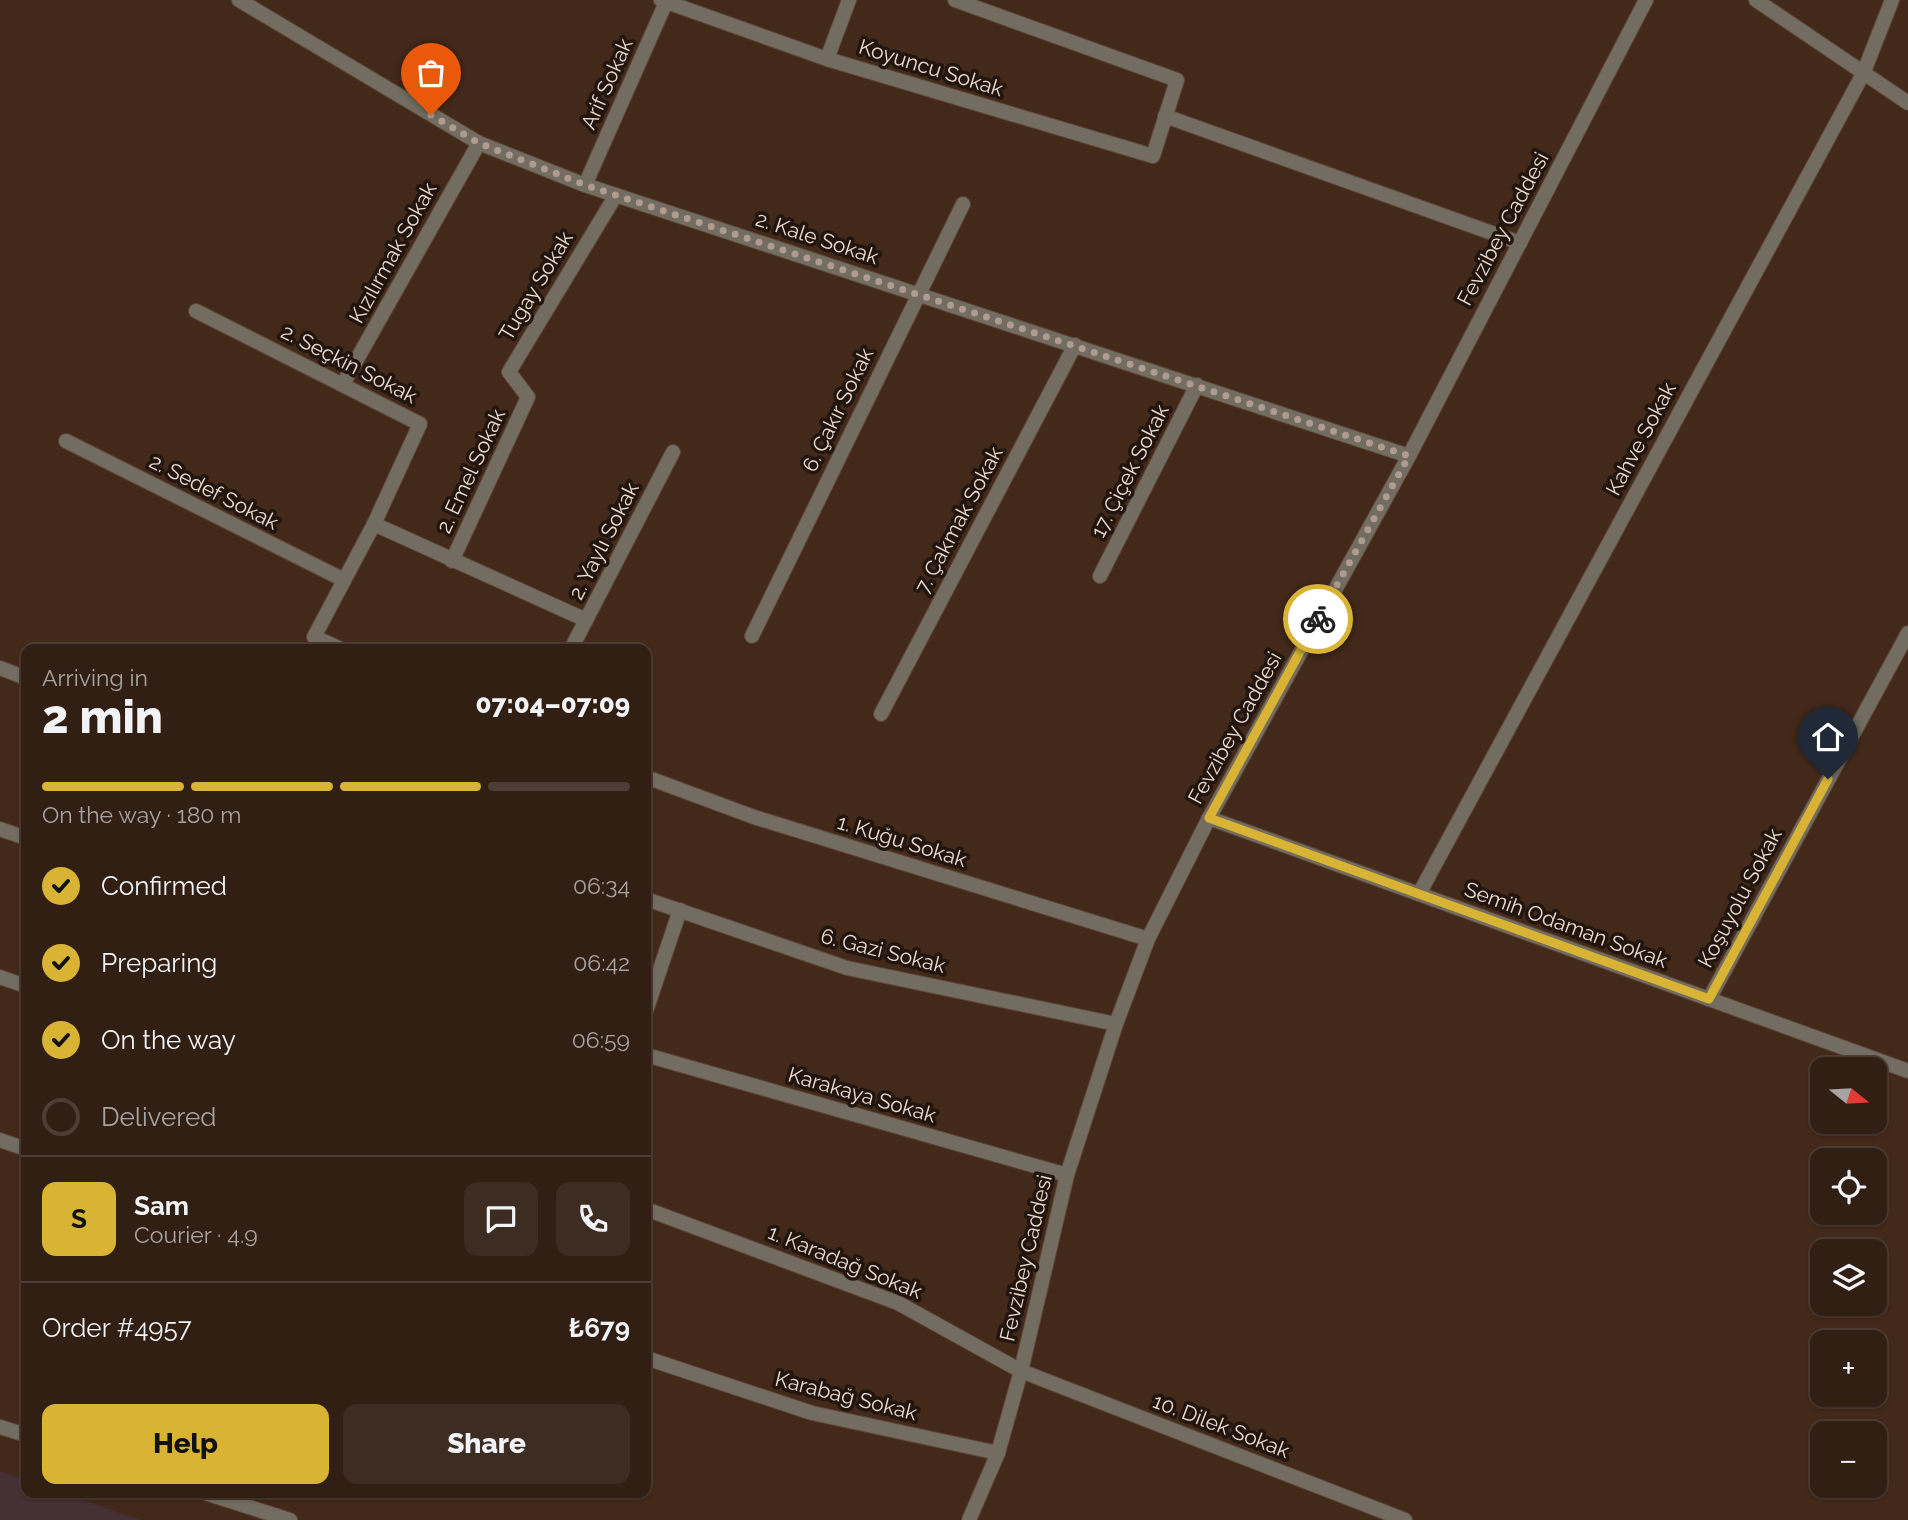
<!DOCTYPE html>
<html lang="en">
<head>
<meta charset="utf-8">
<style>
  body { margin:0; font-family:Raleway,sans-serif; background:#3d2c22; color:#f1f3f6; height:100vh; display:flex; flex-direction:column; font-size:26px; white-space:nowrap }
  * { box-sizing:border-box; margin:0 }
  p { font-size:23px; color:#a8a2a0 }
  .icon { flex:none; width:38px; height:38px; fill:none; stroke:currentColor; stroke-width:2; stroke-linecap:round; stroke-linejoin:round }
  .map { position:relative; flex:1; overflow:hidden }
  .side { position:absolute; left:21px; top:644px; width:630px; height:854px; display:flex; flex-direction:column; background:#321f14; border-radius:14px; box-shadow:0 2px 5px #0004,0 0 0 2px #4d3d34 }
  .side>* { flex:none }
  .needle { width:46px; rotate:108deg }
  .buttons { position:absolute; left:1810px; top:1057px; display:grid; gap:14px }
  .buttons a { display:grid; place-items:center; width:77px; height:77px; border-radius:14px; background:#321f14; box-shadow:0 2px 5px #0004,0 0 0 2px #4d3d34; font-size:35px }
  .pin { position:absolute; display:grid; place-items:center; width:60px; height:60px; color:#fff; margin:-72px -30px; border-radius:50% 50% 50% 0; rotate:-45deg; box-shadow:0 0 7px #0007 }
  .pin .icon { rotate:45deg }
  .courier { position:absolute; display:grid; place-items:center; width:70px; height:70px; margin:-35px; border:5px solid #d9b434; border-radius:50%; background:#fff; color:#222; box-shadow:0 2px 9px #0007 }
  .headline em { font-style:normal; font-weight:800 }
  .headline div { display:flex; flex-direction:column-reverse }
  .headline { display:flex; align-items:center; justify-content:space-between; height:119px; padding:0 21px }
  h1 { font-size:46px; font-weight:800; line-height:52px }
  .bar { display:grid; grid-template-columns:repeat(4,1fr); gap:10px 7px; align-content:center; height:84px; padding:0 21px }
  .bar i { height:9px; border-radius:5px; background:#4d3d34 }
  .bar .current { background:#d9b434 }
  .bar p { grid-column:span 4 }
  .line { display:flex; align-items:center; gap:18px; padding:0 21px; border-top:2px solid #4d3d34 }
  .line div { flex:1 }
  .round { display:grid; place-items:center; flex:none; width:74px; height:74px; border-radius:14px; background:#3d2c22 }
  ol { padding:0 21px; list-style:none }
  li { display:flex; align-items:center; gap:21px; height:77px }
  li p { margin-inline-start:auto }
  li .icon { padding:7px; border-radius:50%; background:#d9b434; color:#111; stroke-width:4 }
  li:last-child { color:#a8a2a0 }
  li i { width:38px; height:38px; border:4px solid #4d3d34; border-radius:50% }
  .primary-button { display:flex; gap:14px; margin-top:auto; padding:14px 21px }
  .primary-button a { flex:1; height:80px; border-radius:14px; background:#d9b434; color:#111; font-size:28px; font-weight:800; line-height:80px; text-align:center }
  .primary-button a+a { background:#3d2c22; color:#f1f3f6 }
  .map>svg:first-child { display:block }
  .education { fill:#453135 }
  .lines { fill:none; stroke-linecap:round; stroke-linejoin:round }
  .minor-casing { stroke:#5e4537; stroke-width:16 }
  .tertiary-casing { stroke:#5e4537; stroke-width:16 }
  .minor { stroke:#726d60; stroke-width:14 }
  .tertiary { stroke:#726d60; stroke-width:14 }
  .done { stroke:#b09b90; stroke-width:7; stroke-dasharray:0 12.6 }
  .route { stroke:#d9b434; stroke-width:9 }
  .labels { text-anchor:middle; stroke-width:7; stroke-linejoin:round; paint-order:stroke }
  .street-label { font-size:21px; fill:#ebd9d0; stroke:#21150e }
</style>
</head>
<body>
<div class="map">
<svg width="1908" height="1520" viewBox="0 0 1908 1520">
  <rect width="100%" height="100%" fill="#43291a"/>
  <path class="education" d="M0 1471 26 1480V1493H62L140 1520H0Z"/>
  <g class="lines">
    <g class="minor-casing">
      <g id="minor">
        <path d="M239 0 479 143 585 185 1409 456"/>
        <path d="M661 0 827 59 1153 156 1177 80 955 0"/>
        <path d="M1756 0 1908 103"/>
        <path d="M827 59 849 0"/>
        <path d="M1165 116 1520 243"/>
        <path d="M585 185 667 0"/>
        <path d="M196 311 420 424 374 524 314 637 341 649"/>
        <path d="M343 384 479 143"/>
        <path d="M66 441 344 580"/>
        <path d="M374 524 586 620"/>
        <path d="M452 561 528 397 509 372 616 195"/>
        <path d="M1100 576 1197 385"/>
        <path d="M752 636 963 204"/>
        <path d="M571 649 673 452"/>
        <path d="M0 668 26 678"/>
        <path d="M881 714 1075 345"/>
        <path d="M646 777 754 817 1148 939"/>
        <path d="M1209 818 1908 1071"/>
        <path d="M0 829 26 838"/>
        <path d="M1419 894 1863 74 1892 0"/>
        <path d="M646 899 847 968 1116 1024"/>
        <path d="M0 977 26 986"/>
        <path d="M1709 999 1908 633"/>
        <path d="M646 1011 680 910"/>
        <path d="M646 1055 1067 1175"/>
        <path d="M0 1140 26 1149"/>
        <path d="M646 1209 898 1303 1021 1371 1405 1520"/>
        <path d="M646 1358 812 1413 998 1453"/>
        <path d="M0 1427 26 1435"/>
        <path d="M205 1493 290 1520"/>
      </g>
    </g>
    <g class="tertiary-casing">
      <path id="tertiary" d="M969 1520 998 1453 1021 1371 1067 1175 1116 1024 1148 939 1209 818 1409 456 1646 0"/>
    </g>
    <use href="#minor" class="minor"/>
    <use href="#tertiary" class="tertiary"/>
  </g>
  <g class="lines">
    <path class="done" d="M431 115 479 143 585 185 1409 456 1318 619"/>
    <path class="route" d="M1318 619 1209 818 1709 999 1828 779"/>
  </g>
  <g class="labels">
    <g class="street-label">
      <text transform="translate(931 68) rotate(17)" y="7">Koyuncu Sokak</text>
      <text transform="translate(607 84) rotate(-66)" y="7">Arif Sokak</text>
      <text transform="translate(1503 229) rotate(-62)" y="7">Fevzibey Caddesi</text>
      <text transform="translate(817 238) rotate(18)" y="7">2. Kale Sokak</text>
      <text transform="translate(393 253) rotate(-61)" y="7">Kızılırmak Sokak</text>
      <text transform="translate(536 286) rotate(-59)" y="7">Tugay Sokak</text>
      <text transform="translate(349 364) rotate(27)" y="7">2. Seçkin Sokak</text>
      <text transform="translate(838 410) rotate(-64)" y="7">6. Çakır Sokak</text>
      <text transform="translate(1641 439) rotate(-62)" y="7">Kahve Sokak</text>
      <text transform="translate(471 471) rotate(-65)" y="7">2. Emel Sokak</text>
      <text transform="translate(1130 471) rotate(-63)" y="7">17. Çiçek Sokak</text>
      <text transform="translate(214 492) rotate(27)" y="7">2. Sedef Sokak</text>
      <text transform="translate(959 520) rotate(-62)" y="7">7. Çakmak Sokak</text>
      <text transform="translate(604 541) rotate(-63)" y="7">2. Yaylı Sokak</text>
      <text transform="translate(1235 728) rotate(-61)" y="7">Fevzibey Caddesi</text>
      <text transform="translate(902 841) rotate(17)" y="7">1. Kuğu Sokak</text>
      <text transform="translate(1740 898) rotate(-62)" y="7">Koşuyolu Sokak</text>
      <text transform="translate(1566 925) rotate(20)" y="7">Semih Odaman Sokak</text>
      <text transform="translate(883 951) rotate(14)" y="7">6. Gazi Sokak</text>
      <text transform="translate(862 1095) rotate(16)" y="7">Karakaya Sokak</text>
      <text transform="translate(1026 1258) rotate(-77)" y="7">Fevzibey Caddesi</text>
      <text transform="translate(845 1262) rotate(22)" y="7">1. Karadağ Sokak</text>
      <text transform="translate(846 1396) rotate(14)" y="7">Karabağ Sokak</text>
      <text transform="translate(1221 1426) rotate(21)" y="7">10. Dilek Sokak</text>
    </g>
  </g>
</svg>
<div class="buttons">
<a><svg class="needle" viewBox="-14 -14 28 28"><path d="M0-13l5 13h-10z" fill="#e53935"/><path d="M0 13l5-13h-10z" fill="#a8a2a0"/></svg></a>
<a><svg class="icon" aria-label="locate" viewBox="0 0 24 24"><circle cx="12" cy="12" r="6"/><path d="M12 2v4M12 18v4M2 12h4M18 12h4"/></svg></a>
<a><svg class="icon" aria-label="layers" viewBox="0 0 24 24"><path d="M12 4l9 5-9 5-9-5zM3 14l9 5 9-5"/></svg></a>
<a>+</a>
<a>−</a>
</div>
<div class="pin" style="left:431px;top:115px;background:#ea580c"><svg class="icon" aria-label="bag" viewBox="0 0 24 24"><path d="M5 8h14l-1 12H6zM9 8a3 3 0 0 1 6 0"/></svg></div>
<div class="pin" style="left:1828px;top:779px;background:#1f2937"><svg class="icon" aria-label="home" viewBox="0 0 24 24"><path d="M3 11l9-7 9 7M6 9v11h12V9"/></svg></div>
<div class="courier" style="left:1318px;top:619px"><svg class="icon" aria-label="bike" viewBox="0 0 24 24"><circle cx="6" cy="16" r="4"/><circle cx="18" cy="16" r="4"/><path d="M6 16l4-8h5l3 8M10 8l3 8H6M13 5h3"/></svg></div>
<section class="side">
<div class="headline"><div><h1>2 min</h1><p>Arriving in</p></div><em>07:04–07:09</em></div>
<div class="bar"><i class="current"></i><i class="current"></i><i class="current"></i><i></i><p>On the way · 180 m</p></div>
<ol>
<li><svg class="icon" aria-label="check" viewBox="0 0 24 24"><path d="M5 12l5 5 9-10"/></svg>Confirmed<p>06:34</p></li>
<li><svg class="icon" aria-label="check" viewBox="0 0 24 24"><path d="M5 12l5 5 9-10"/></svg>Preparing<p>06:42</p></li>
<li><svg class="icon" aria-label="check" viewBox="0 0 24 24"><path d="M5 12l5 5 9-10"/></svg>On the way<p>06:59</p></li>
<li><i></i>Delivered</li>
</ol>
<div class="line" style="height:126px"><b class="round" style="background:#d9b434;color:#111">S</b><div><b>Sam</b><p>Courier · 4.9</p></div><a class="round"><svg class="icon" aria-label="chat" viewBox="0 0 24 24"><path d="M4 5h16v11H9l-5 4z"/></svg></a><a class="round"><svg class="icon" aria-label="phone" viewBox="0 0 24 24"><path d="M5 4h4l2 5-3 2q2 4 5 5l2-3 5 2v4C11 20 4 13 5 4z"/></svg></a></div>
<div class="line" style="height:91px"><div>Order #4957</div><b>₺679</b></div>
<div class="primary-button"><a>Help</a><a>Share</a></div>
</section>
</div>
</body>
</html>
